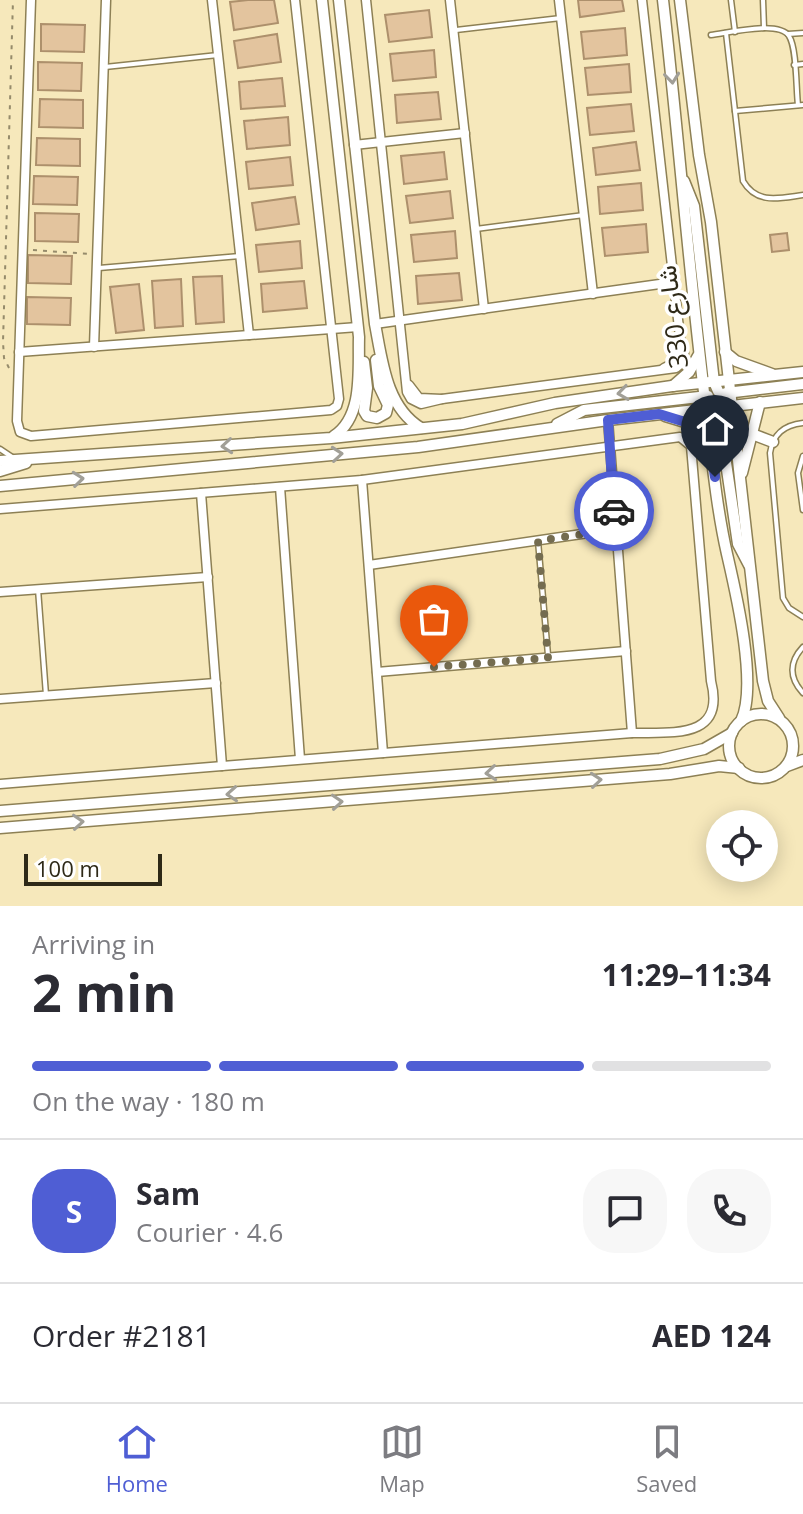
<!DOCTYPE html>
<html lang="en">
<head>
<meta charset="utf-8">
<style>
  body { margin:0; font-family:"Open Sans",Vazirmatn,sans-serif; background:#f7f7f7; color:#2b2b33; height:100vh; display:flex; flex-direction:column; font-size:30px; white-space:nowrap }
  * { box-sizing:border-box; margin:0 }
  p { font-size:26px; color:#7c7c81 }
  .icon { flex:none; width:44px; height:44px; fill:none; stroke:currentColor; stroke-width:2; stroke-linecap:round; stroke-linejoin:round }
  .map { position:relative; height:906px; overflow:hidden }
  .panel { display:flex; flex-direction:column; background:#fff; flex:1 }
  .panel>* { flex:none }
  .tools { position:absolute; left:706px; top:810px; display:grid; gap:16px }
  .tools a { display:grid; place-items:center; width:72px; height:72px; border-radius:50%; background:#fff; box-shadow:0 4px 20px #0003; font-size:40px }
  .scale { position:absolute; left:24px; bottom:20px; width:138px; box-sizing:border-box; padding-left:8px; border:4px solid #2e2917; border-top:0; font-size:22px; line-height:28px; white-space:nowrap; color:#2e2917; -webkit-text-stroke:6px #fff; paint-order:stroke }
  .pin { position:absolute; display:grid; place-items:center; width:68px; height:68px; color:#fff; margin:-82px -34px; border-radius:50% 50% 50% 0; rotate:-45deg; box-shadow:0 0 8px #0007 }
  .pin .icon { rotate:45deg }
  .courier { position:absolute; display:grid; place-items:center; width:80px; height:80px; margin:-40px; border:6px solid #4f5ed4; border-radius:50%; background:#fff; color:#222; box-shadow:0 2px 10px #0007 }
  .overview em { font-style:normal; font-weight:700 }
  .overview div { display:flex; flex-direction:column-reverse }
  .overview { display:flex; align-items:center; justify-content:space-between; height:136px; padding:0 32px }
  h1 { font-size:52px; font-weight:700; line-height:60px }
  .bar { display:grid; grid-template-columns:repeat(4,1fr); gap:12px 8px; align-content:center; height:96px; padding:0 32px }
  .bar i { height:10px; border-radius:6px; background:#e1e1e2 }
  .bar .selected { background:#4f5ed4 }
  .bar p { grid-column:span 4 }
  .line { display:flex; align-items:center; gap:20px; padding:0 32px; border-top:2px solid #e1e1e2 }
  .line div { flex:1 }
  .round { display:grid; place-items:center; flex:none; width:84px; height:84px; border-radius:32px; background:#f7f7f7 }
  .menu { display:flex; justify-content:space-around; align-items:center; height:112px; border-top:2px solid #e1e1e2; background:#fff; font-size:22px; color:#7c7c81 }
  .menu a { display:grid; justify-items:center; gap:4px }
  .menu .selected { color:#4f5ed4 }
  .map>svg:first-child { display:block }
  .building { fill:#e3c49e; stroke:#ad906c; stroke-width:2 }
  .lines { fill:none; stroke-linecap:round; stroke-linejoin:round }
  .service-casing { stroke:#8d8055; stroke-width:7 }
  .minor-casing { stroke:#8d8055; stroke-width:11 }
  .tertiary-casing { stroke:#8d8055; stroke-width:13 }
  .path { stroke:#958b6b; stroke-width:2; stroke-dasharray:4 6; stroke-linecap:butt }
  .service { stroke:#fff; stroke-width:4 }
  .minor { stroke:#fff; stroke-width:8 }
  .tertiary { stroke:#fff; stroke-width:10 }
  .oneway { stroke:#a19f97 }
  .done { stroke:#746c50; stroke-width:8; stroke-dasharray:0 14.4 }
  .route { stroke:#4f5ed4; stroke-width:10 }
  .labels { text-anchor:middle; stroke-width:7; stroke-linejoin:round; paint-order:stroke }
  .street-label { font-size:26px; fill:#2e2917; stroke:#fff }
</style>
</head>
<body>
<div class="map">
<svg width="803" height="906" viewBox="0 0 803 906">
  <rect width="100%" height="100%" fill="#f6e8bb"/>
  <g class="building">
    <path d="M248 0H274L278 23 234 30 230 2Z"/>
    <path d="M578 0H622L624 11 580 17Z"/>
    <path d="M429 10 432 37 389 42 385 15Z"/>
    <path d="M41 24 85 25 84 52 41 51Z"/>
    <path d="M625 28 627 55 584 59 581 32Z"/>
    <path d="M277 34 281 62 238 68 234 41Z"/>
    <path d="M434 50 436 77 393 81 390 54Z"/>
    <path d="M38 62 82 63 81 91 38 90Z"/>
    <path d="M629 64 631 92 588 95 585 68Z"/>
    <path d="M282 78 285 106 241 109 239 82Z"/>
    <path d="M438 92 441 119 397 123 395 95Z"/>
    <path d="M40 99 83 100V128L39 127Z"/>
    <path d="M631 104 634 131 590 135 587 108Z"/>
    <path d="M288 117 290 145 247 149 244 121Z"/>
    <path d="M37 138 80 139V166L36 165Z"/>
    <path d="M636 142 640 170 596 175 593 148Z"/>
    <path d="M444 152 447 179 404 184 401 156Z"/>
    <path d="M290 157 293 185 249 189 246 162Z"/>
    <path d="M34 176 78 177 77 205 33 204Z"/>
    <path d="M641 183 643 210 600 214 598 187Z"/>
    <path d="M450 191 453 218 410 223 406 196Z"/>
    <path d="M295 197 299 224 256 230 252 203Z"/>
    <path d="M35 213 79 214 78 242 35 241Z"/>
    <path d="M646 224 648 252 605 256 602 228Z"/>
    <path d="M455 231 457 258 414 262 411 235Z"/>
    <path d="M787 233 789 250 772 252 770 235Z"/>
    <path d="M300 241 302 268 259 272 256 245Z"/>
    <path d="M28 255 72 256 71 284 28 283Z"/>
    <path d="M459 273 462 300 418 304 416 276Z"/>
    <path d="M222 276 224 322 196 324 193 277Z"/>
    <path d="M181 279 183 326 155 328 152 281Z"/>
    <path d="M304 281 307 308 263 312 261 284Z"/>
    <path d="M139 284 144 330 116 333 110 287Z"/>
    <path d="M27 297 71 298 70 325 27 324Z"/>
  </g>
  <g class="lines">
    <g class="service-casing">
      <g id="service">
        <path d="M731 0 735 32"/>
        <path d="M763 0 764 28"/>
        <path d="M456 30 561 18"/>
        <path d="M726 33 743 181C757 205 780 198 803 195"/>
        <path d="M788 34 803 33"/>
        <path d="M711 35C728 33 779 20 789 36 797 48 796 89 798 105"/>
        <path d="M794 65 803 64"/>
        <path d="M105 67 218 55"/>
        <path d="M735 111 803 105"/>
        <path d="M476 229 584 215"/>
        <path d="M99 268 240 256"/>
        <path d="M803 423C784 425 773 434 770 453L783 598 789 608 803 617"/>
        <path d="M0 449 12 457"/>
        <path d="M803 456 798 473 803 510"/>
        <path d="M538 541 548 655"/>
        <path d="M38 589 46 695"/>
        <path d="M803 647C789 662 789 678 803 693"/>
      </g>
    </g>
    <g class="minor-casing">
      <g id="minor">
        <path d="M31 0 17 421 20 432 31 436 331 410 337 406 339 399 295 0"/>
        <path d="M212 0 249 335"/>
        <path d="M366 0 407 392 411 399 421 404 442 399"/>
        <path d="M450 0 484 309"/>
        <path d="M559 0 593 294"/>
        <path d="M642 0 680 337C680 354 680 361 664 368"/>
        <path d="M354 145 465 133"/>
        <path d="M375 324 674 282"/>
        <path d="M94 347 106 0"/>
        <path d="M19 352 358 327"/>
        <path d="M409 385 419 398 442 399 676 368 683 362 684 353"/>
        <path d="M608 420 632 733"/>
        <path d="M362 480 383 753"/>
        <path d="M280 487 300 759"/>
        <path d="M201 493 222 766"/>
        <path d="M0 509 362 480 680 437 691 446 711 681C726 740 672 732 632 733L0 784"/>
        <path d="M369 565 616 529"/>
        <path d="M0 592 208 577"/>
        <path d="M377 672 626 651"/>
        <path d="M0 699 216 683"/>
      </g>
    </g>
    <g class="tertiary-casing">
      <g id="tertiary">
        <path d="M322 0 359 337C358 369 364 416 334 436"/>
        <path d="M339 0 375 324C382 360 386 407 421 428"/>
        <path d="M663 0C678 131 688 261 704 392 711 446 715 501 727 554 736 593 758 686 741 721"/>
        <path d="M680 0 699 155 711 222 763 681 768 701 779 718"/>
        <path d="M684 181 694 206 714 382 718 391 731 406"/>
        <path d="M725 352 736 361 772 374"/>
        <path d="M364 362 367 388 364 411 367 416 377 418 386 413 388 405 379 386 376 360"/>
        <path d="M673 386 689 372 698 356"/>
        <path d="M726 393 803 384"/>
        <path d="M717 402 738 544 749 565"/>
        <path d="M665 416 708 429"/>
        <path d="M557 424 584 410 708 396"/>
        <path d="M752 434 773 442"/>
        <path d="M0 461 331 438 462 424 555 403 672 386 803 372"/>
        <path d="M0 471 26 463"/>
        <path d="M742 473 760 402"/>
        <path d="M0 486 418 447 608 420 803 398"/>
        <circle cx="761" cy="746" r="32"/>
        <path d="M787 766 803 760"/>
        <path d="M0 811 660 759 704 749 732 733"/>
        <path d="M0 828 670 774 719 766 739 768"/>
      </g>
    </g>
    <g class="path">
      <path d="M33 250 90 254"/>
      <path d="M9 368 4 358 3 342 13 0"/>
    </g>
    <use href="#service" class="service"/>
    <use href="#minor" class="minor"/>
    <use href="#tertiary" class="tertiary"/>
  </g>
  <defs><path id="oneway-chevron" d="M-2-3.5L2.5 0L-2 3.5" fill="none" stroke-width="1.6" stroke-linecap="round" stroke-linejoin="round" transform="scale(2)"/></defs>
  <g class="oneway">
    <use href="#oneway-chevron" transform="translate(672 78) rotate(84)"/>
    <use href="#oneway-chevron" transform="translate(623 393) rotate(172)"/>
    <use href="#oneway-chevron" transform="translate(227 446) rotate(175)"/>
    <use href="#oneway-chevron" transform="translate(337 454) rotate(-5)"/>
    <use href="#oneway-chevron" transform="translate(78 479) rotate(-6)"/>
    <use href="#oneway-chevron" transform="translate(491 773) rotate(175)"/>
    <use href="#oneway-chevron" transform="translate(596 780) rotate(-5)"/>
    <use href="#oneway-chevron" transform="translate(232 794) rotate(176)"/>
    <use href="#oneway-chevron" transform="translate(337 802) rotate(-4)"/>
    <use href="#oneway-chevron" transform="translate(78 822) rotate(-4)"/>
  </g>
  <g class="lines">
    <path class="done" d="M434 667 548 658 538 541 616 529 614 511"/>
    <path class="route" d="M614 511 608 420 659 414 708 429 715 477"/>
  </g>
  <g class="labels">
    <g class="street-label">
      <text transform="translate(673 317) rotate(-97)" y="9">شارع 330</text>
    </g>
  </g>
</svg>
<div class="tools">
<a><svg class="icon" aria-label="locate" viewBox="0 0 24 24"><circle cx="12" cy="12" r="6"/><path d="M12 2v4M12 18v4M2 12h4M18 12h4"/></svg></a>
</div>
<div class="scale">100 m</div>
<div class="pin" style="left:434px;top:667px;background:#ea580c"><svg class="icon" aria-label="bag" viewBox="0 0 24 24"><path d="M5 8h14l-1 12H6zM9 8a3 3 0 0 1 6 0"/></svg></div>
<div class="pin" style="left:715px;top:477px;background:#1f2937"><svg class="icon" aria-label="home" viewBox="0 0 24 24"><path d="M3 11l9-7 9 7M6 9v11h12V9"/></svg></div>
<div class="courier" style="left:614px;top:511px"><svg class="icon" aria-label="car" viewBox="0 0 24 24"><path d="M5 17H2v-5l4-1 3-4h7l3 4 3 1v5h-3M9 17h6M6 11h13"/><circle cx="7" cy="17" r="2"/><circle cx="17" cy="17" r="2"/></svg></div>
</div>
<section class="panel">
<div class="overview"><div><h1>2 min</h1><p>Arriving in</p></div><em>11:29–11:34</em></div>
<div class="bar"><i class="selected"></i><i class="selected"></i><i class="selected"></i><i></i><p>On the way · 180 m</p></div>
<div class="line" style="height:144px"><b class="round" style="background:#4f5ed4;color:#fff">S</b><div><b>Sam</b><p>Courier · 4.6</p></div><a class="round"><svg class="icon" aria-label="chat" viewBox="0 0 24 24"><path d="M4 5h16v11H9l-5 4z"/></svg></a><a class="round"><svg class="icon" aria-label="phone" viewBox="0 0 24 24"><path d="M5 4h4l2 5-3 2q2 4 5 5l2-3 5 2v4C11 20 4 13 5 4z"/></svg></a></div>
<div class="line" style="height:104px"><div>Order #2181</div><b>AED 124</b></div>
</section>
<nav class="menu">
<a class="selected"><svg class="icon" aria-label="home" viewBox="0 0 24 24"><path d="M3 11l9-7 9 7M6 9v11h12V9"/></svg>Home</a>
<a><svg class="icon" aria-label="map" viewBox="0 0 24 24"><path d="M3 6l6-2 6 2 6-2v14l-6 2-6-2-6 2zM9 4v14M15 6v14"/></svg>Map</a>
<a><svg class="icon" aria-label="saved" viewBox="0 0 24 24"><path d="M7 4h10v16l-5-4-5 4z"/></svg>Saved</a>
</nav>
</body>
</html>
